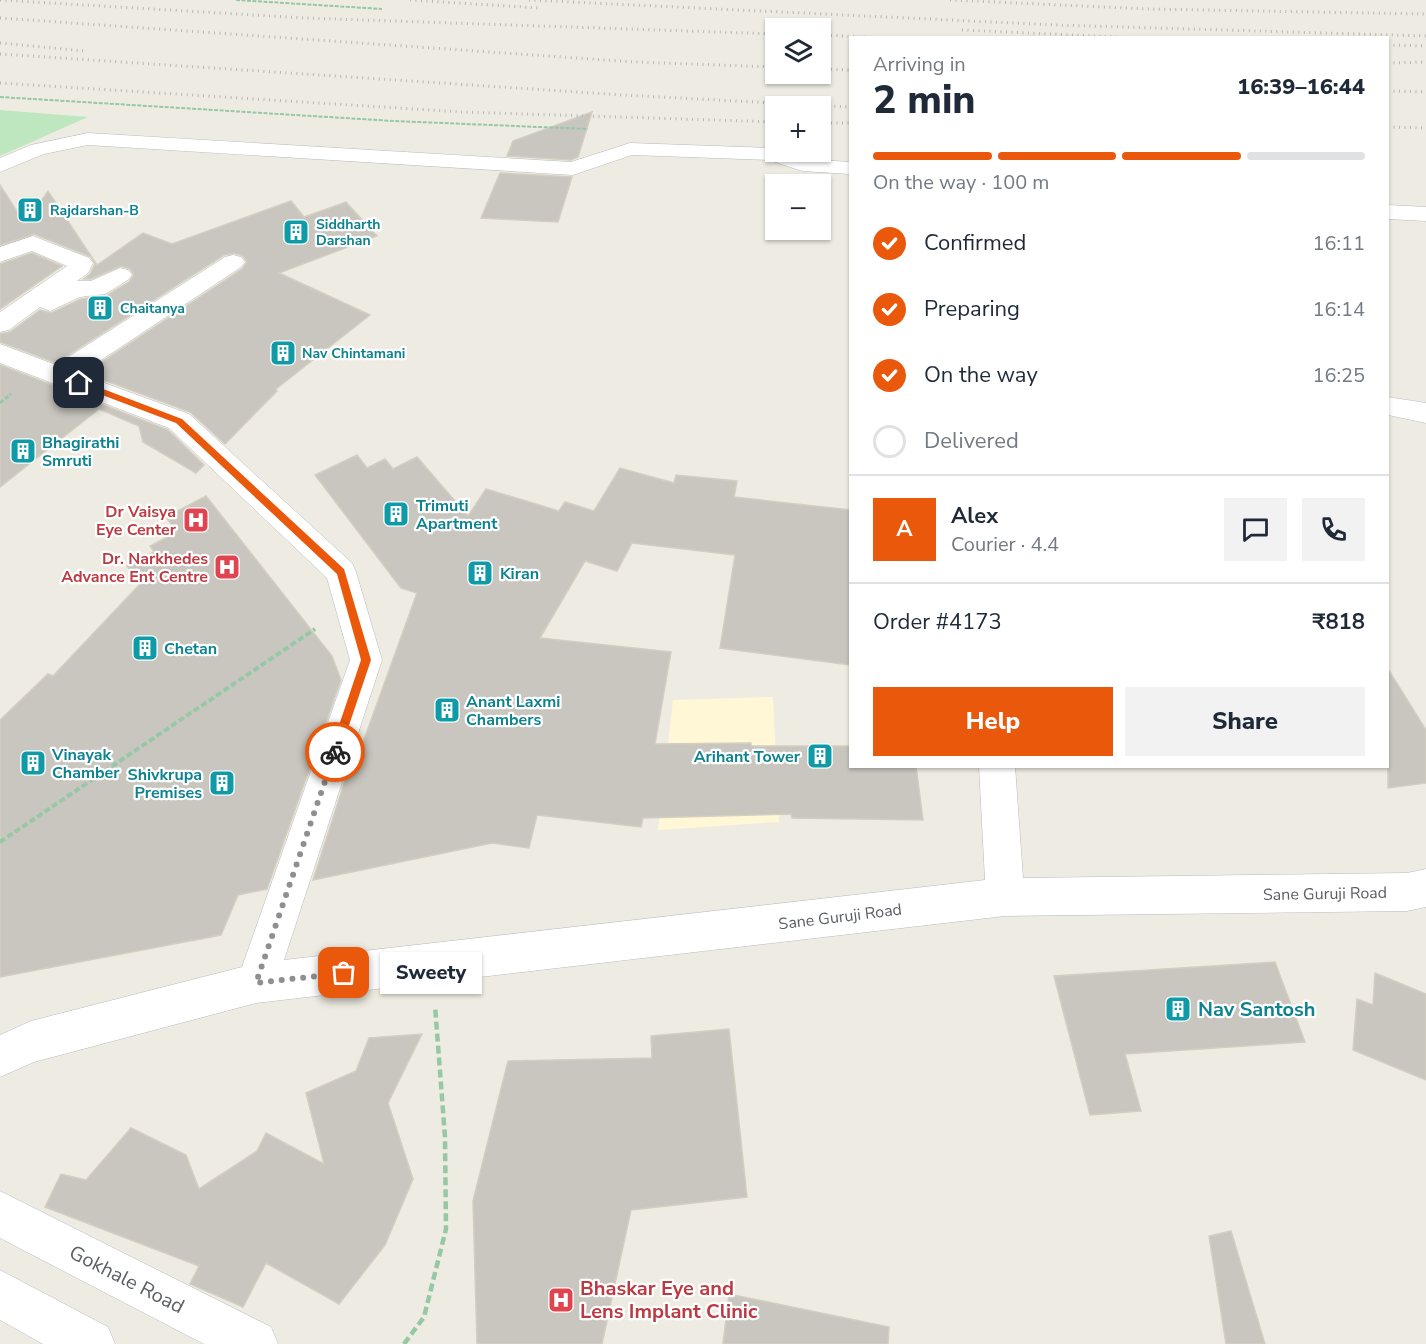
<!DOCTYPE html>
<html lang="en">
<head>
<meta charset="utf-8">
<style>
  body { margin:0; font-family:"Nunito Sans",sans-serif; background:#f2f2f3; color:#1f2937; height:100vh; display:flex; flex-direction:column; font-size:22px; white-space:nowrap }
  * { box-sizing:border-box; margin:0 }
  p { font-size:20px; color:#747a83 }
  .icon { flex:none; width:33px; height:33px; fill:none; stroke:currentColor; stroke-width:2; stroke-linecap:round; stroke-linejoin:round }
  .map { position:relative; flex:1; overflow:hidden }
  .sheet { position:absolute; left:849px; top:36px; width:540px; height:732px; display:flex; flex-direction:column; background:#fff; border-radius:0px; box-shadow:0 2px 4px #0004 }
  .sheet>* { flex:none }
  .buttons { position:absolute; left:765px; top:18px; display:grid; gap:12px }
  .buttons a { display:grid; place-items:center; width:66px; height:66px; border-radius:0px; background:#fff; box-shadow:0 2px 4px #0004; font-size:30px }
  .pin { position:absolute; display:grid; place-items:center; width:51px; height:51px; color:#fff; margin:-26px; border-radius:12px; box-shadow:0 3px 9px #0006 }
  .courier { position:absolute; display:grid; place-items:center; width:60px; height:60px; margin:-30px; border:4px solid #ea580c; border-radius:50%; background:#fff; color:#222; box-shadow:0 2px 8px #0007 }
  .bubble { position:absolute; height:42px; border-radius:0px; background:#fff; box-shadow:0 2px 4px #0004; font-size:20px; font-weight:800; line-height:42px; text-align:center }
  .overview em { font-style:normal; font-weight:800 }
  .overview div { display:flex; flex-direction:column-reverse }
  .overview { display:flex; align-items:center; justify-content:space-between; height:102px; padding:0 24px }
  h1 { font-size:39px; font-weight:800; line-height:45px }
  .bar { display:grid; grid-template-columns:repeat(4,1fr); gap:9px 6px; align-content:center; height:72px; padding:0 24px }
  .bar i { height:8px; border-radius:4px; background:#e0e1e3 }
  .bar .current { background:#ea580c }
  .bar p { grid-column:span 4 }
  .line { display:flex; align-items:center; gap:15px; padding:0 24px; border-top:2px solid #e0e1e3 }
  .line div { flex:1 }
  .round { display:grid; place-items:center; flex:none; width:63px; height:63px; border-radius:0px; background:#f2f2f3 }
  ol { padding:0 24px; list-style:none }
  li { display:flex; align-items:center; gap:18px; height:66px }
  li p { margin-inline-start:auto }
  li .icon { padding:6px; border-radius:50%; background:#ea580c; color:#fff; stroke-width:4 }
  li:last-child { color:#747a83 }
  li i { width:33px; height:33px; border:3px solid #e0e1e3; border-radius:50% }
  .primary-button { display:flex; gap:12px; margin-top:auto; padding:12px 24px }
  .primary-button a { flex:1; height:69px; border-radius:0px; background:#ea580c; color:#fff; font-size:24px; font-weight:800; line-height:69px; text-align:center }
  .primary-button a+a { background:#f2f2f3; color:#1f2937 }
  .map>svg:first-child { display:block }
  .commercial { fill:#fff7d6 }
  .green { fill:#bee7bf }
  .building { fill:#c9c6bf; stroke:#d3cec0; stroke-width:1.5 }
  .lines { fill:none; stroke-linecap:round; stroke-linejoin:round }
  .street-casing { stroke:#b8babf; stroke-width:1 }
  .secondary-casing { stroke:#b8bbc1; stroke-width:1 }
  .path-far3 { stroke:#96c8a6; stroke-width:2; stroke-dasharray:4 1.5; stroke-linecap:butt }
  .path-far2 { stroke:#96c8a6; stroke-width:3; stroke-dasharray:4.5 2; stroke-linecap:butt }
  .path-far1 { stroke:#96c8a6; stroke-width:4; stroke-dasharray:6 3; stroke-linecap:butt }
  .path { stroke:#96c8a6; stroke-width:4.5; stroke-dasharray:8 4; stroke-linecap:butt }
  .street { fill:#fff; fill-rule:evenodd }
  .secondary { fill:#fff; fill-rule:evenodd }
  .rail { stroke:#b4b5b5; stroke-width:3; stroke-dasharray:1 4.5; stroke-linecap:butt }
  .route { fill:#ea580c }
  .done { stroke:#8e9090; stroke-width:6; stroke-dasharray:0 10.8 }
  .labels { text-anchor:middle; stroke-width:4.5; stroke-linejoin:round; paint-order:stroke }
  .far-culture-label { font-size:14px; font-weight:bold; fill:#0d838f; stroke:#fff; text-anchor:start }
  .culture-label { font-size:16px; font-weight:bold; fill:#0d838f; stroke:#fff; text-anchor:start }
  .health-label { font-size:16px; font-weight:bold; fill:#be3a42; stroke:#fff; text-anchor:end }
  .street-label { font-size:16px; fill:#5b5e64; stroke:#fff }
  .near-culture-label { font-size:20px; font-weight:bold; fill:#0d838f; stroke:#fff; text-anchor:start }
  .near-street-label { font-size:20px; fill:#5b5e64; stroke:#fff }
  .near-health-label { font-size:20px; font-weight:bold; fill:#be3a42; stroke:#fff; text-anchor:start }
</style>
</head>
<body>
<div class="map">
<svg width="1426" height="1344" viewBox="0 0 1426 1344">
  <rect width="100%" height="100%" fill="#eeece2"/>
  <path class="commercial" d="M773 697 779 822 658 830 673 700Z"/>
  <path class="green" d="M0 110 88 117 0 156Z"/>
  <g class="building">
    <path d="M592 112 578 157 571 160 507 156 513 141Z"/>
    <path d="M500 173 572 177 558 222 481 218Z"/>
    <path d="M0 185 25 224 48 191 97 265 143 233 172 244 291 201 304 217 346 202 377 236 279 273 370 315 276 389 277 391 225 444 190 412 85 373 242 269 247 262 243 256 234 253 224 255 56 363 0 342V334L10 332 40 310 51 313 81 299 106 296 129 282 134 275 130 269 121 266 91 279H84L90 274 95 264 91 257 34 234 0 245Z"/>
    <path d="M32 253 62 266 0 309V264Z"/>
    <path d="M0 365 168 430 204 465 196 473 143 442 139 426 99 409 0 487Z"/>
    <path d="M357 455 367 468 385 459 393 469 417 457 468 516 486 489 559 511 565 502 594 511 620 468 674 483 676 475 737 481 734 497 850 510V665L720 648 735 555 632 543 617 571 585 561 540 638 671 652 655 744 751 743V746H850V766H916L923 820 792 818 791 814 643 818 641 827 537 815 529 848 492 843 313 880 359 737 362 745 417 593 401 588 315 475Z"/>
    <path d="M206 496 332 656 341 680 267 889 238 895 221 935 0 977V720L48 674 53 676 140 584 127 566 154 552 150 546 177 532 166 517Z"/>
    <path d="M1388 669 1426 730V783L1388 788Z"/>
    <path d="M1275 962 1305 1042 1125 1054 1141 1111 1090 1115 1054 976Z"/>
    <path d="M1375 973 1426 994V1080L1353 1050 1357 999 1373 1005Z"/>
    <path d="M729 1029 747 1197 631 1210 602 1344H477L473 1201 508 1061 652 1058 651 1036Z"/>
    <path d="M422 1034 388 1103 413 1179 385 1245 339 1304 266 1263 243 1307 190 1284 199 1266 45 1207 61 1174 86 1180 131 1128 186 1155 199 1189 257 1151 266 1133 324 1164 306 1093 356 1071 369 1038Z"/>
    <path d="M1231 1231 1265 1344H1226L1209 1236Z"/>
    <path d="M729 1294 889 1327 888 1344H723Z"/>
  </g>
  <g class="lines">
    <g class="street-casing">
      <g id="street">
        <path d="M88 133 571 162 630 143 772 148 776 149V152H785L805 159 850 162V174L802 171 769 160 632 155 573 175 88 145 44 154 0 172V158L31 145Z"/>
        <path d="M1388 205 1426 207V221L1388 219Z"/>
        <path d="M33 236 89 258 93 263 88 273 77 281H91L120 268 128 270 132 275 128 280 105 294 80 297 50 311 40 307 9 330 0 332V312L67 266 32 251 0 262V247Z"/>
        <path d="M233 255 241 257 245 262 241 267 80 374 189 414 352 563 356 572 382 660 284 960 985 880 979 766H1015L1023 878 1407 873 1426 869V907L1407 911 1005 916 256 1003 34 1062 0 1077V1035L31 1021 242 967 350 660 327 578 169 428 0 363V344L56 365 225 257Z"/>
        <path d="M1388 397 1426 403V423L1388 415Z"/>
      </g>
    </g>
    <g class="secondary-casing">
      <g id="secondary">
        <path d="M0 1191 271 1327 278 1344H204L0 1238Z"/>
        <path d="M0 1270 108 1327 115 1344H43L0 1320Z"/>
      </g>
    </g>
    <g class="path-far3">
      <path d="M236 0 382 9"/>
      <path d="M0 97 394 121 588 129"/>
    </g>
    <path class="path-far2" d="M0 403 11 394"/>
    <path class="path-far1" d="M0 842 315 629"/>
    <path class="path" d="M404 1344 424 1317 446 1229 445 1137 435 1006"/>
    <use href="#street" class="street"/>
    <use href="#secondary" class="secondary"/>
    <g class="rail">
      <path d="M0 0 305 18 776 34"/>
      <path d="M410 0 539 8"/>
      <path d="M529 0 1055 25 1426 36"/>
      <path d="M950 0 1147 9 1426 14"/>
      <path d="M0 18 634 62 776 67"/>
      <path d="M962 30 1139 38"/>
      <path d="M820 35 888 38"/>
      <path d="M0 43 85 51"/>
      <path d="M1388 45 1426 46"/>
      <path d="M0 54 623 95 850 107"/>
      <path d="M1388 63 1426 62"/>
      <path d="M820 69 850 70"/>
      <path d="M0 83 462 112 776 122"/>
      <path d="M1388 91 1426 92"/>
      <path d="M820 123H850"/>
      <path d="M1388 127 1426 128"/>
    </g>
  </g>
  <path class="route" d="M76 381H82L182 419 344 569 371 660 339 755 335 757 330 752 361 660 337 574 176 423 76 385Z"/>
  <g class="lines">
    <path class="done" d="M335 752 256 983 344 973"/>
  </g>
  <defs>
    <g id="building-square" transform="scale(1.35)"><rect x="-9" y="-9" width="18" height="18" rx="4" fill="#0f9aa8" stroke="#fff"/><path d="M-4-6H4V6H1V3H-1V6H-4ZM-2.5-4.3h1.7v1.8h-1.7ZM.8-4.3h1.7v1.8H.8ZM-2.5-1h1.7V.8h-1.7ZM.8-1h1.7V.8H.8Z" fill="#fff"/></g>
    <g id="hospital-square" transform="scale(1.35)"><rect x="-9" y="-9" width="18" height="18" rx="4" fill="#e0444e" stroke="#fff"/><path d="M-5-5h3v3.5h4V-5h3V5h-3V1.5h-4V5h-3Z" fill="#fff"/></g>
  </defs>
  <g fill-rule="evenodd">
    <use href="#building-square" x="30" y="210"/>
    <use href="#building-square" x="296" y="232"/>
    <use href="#building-square" x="100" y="308"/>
    <use href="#building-square" x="283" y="353"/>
    <use href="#building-square" x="23" y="451"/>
    <use href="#building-square" x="396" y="514"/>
    <use href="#hospital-square" x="196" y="520"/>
    <use href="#hospital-square" x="227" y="567"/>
    <use href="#building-square" x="480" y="573"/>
    <use href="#building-square" x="145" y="648"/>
    <use href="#building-square" x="447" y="710"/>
    <use href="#building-square" x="820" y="756"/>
    <use href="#building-square" x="33" y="763"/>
    <use href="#building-square" x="222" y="783"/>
    <use href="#building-square" x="1178" y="1009"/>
    <use href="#hospital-square" x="561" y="1300"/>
  </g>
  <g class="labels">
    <g class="far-culture-label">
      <text x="50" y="215">Rajdarshan-B</text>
      <text x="316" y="229">Siddharth<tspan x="316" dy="16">Darshan</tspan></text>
      <text x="120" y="313">Chaitanya</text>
      <text x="302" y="358">Nav Chintamani</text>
    </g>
    <g class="culture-label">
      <text x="42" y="448">Bhagirathi<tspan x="42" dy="18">Smruti</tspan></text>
      <text x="416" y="511">Trimuti<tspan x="416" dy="18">Apartment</tspan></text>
      <text x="500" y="579">Kiran</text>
      <text x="164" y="654">Chetan</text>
      <text x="466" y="707">Anant Laxmi<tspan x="466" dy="18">Chambers</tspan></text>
      <text x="52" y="760">Vinayak<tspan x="52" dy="18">Chamber</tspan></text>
      <text x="800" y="762" text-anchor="end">Arihant Tower</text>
      <text x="202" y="780" text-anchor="end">Shivkrupa<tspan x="202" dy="18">Premises</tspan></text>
    </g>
    <g class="health-label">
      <text x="176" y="517">Dr Vaisya<tspan x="176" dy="18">Eye Center</tspan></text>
      <text x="208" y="564">Dr. Narkhedes<tspan x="208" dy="18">Advance Ent Centre</tspan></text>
    </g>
    <g class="street-label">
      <text transform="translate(1325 893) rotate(-1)" y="6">Sane Guruji Road</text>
      <text transform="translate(840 916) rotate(-7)" y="6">Sane Guruji Road</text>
    </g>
    <g class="near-culture-label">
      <text x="1198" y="1016">Nav Santosh</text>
    </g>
    <g class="near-street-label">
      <text transform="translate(127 1279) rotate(27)" y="7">Gokhale Road</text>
    </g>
    <g class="near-health-label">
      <text x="580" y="1295">Bhaskar Eye and<tspan x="580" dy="23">Lens Implant Clinic</tspan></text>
    </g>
  </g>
</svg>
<div class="buttons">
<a><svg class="icon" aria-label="layers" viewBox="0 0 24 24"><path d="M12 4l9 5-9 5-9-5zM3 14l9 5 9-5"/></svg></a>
<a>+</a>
<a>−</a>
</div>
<div class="pin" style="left:344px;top:973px;background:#ea580c"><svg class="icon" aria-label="bag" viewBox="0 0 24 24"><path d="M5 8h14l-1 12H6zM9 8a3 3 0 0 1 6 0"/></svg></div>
<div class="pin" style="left:79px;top:383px;background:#1f2937"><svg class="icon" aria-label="home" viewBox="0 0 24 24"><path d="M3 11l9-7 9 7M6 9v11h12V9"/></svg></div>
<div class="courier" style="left:335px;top:752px"><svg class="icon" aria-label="bike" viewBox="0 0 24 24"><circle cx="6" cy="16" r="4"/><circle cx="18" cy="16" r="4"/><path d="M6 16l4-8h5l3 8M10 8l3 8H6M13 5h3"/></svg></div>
<div class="bubble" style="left:380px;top:952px;width:102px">Sweety</div>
<section class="sheet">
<div class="overview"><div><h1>2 min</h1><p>Arriving in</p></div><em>16:39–16:44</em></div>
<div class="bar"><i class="current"></i><i class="current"></i><i class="current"></i><i></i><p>On the way · 100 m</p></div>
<ol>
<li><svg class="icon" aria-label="check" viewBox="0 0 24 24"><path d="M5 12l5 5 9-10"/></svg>Confirmed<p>16:11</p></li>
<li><svg class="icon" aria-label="check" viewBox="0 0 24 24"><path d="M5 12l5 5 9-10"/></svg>Preparing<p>16:14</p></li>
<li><svg class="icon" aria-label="check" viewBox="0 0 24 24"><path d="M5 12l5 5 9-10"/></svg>On the way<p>16:25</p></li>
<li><i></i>Delivered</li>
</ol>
<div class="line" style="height:108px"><b class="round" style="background:#ea580c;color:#fff">A</b><div><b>Alex</b><p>Courier · 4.4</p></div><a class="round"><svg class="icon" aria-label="chat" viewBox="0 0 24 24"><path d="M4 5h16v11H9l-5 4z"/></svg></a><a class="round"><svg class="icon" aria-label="phone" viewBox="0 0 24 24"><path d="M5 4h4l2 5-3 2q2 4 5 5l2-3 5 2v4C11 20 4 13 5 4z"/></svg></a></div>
<div class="line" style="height:78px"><div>Order #4173</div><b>₹818</b></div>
<div class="primary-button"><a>Help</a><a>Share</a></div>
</section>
</div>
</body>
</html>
